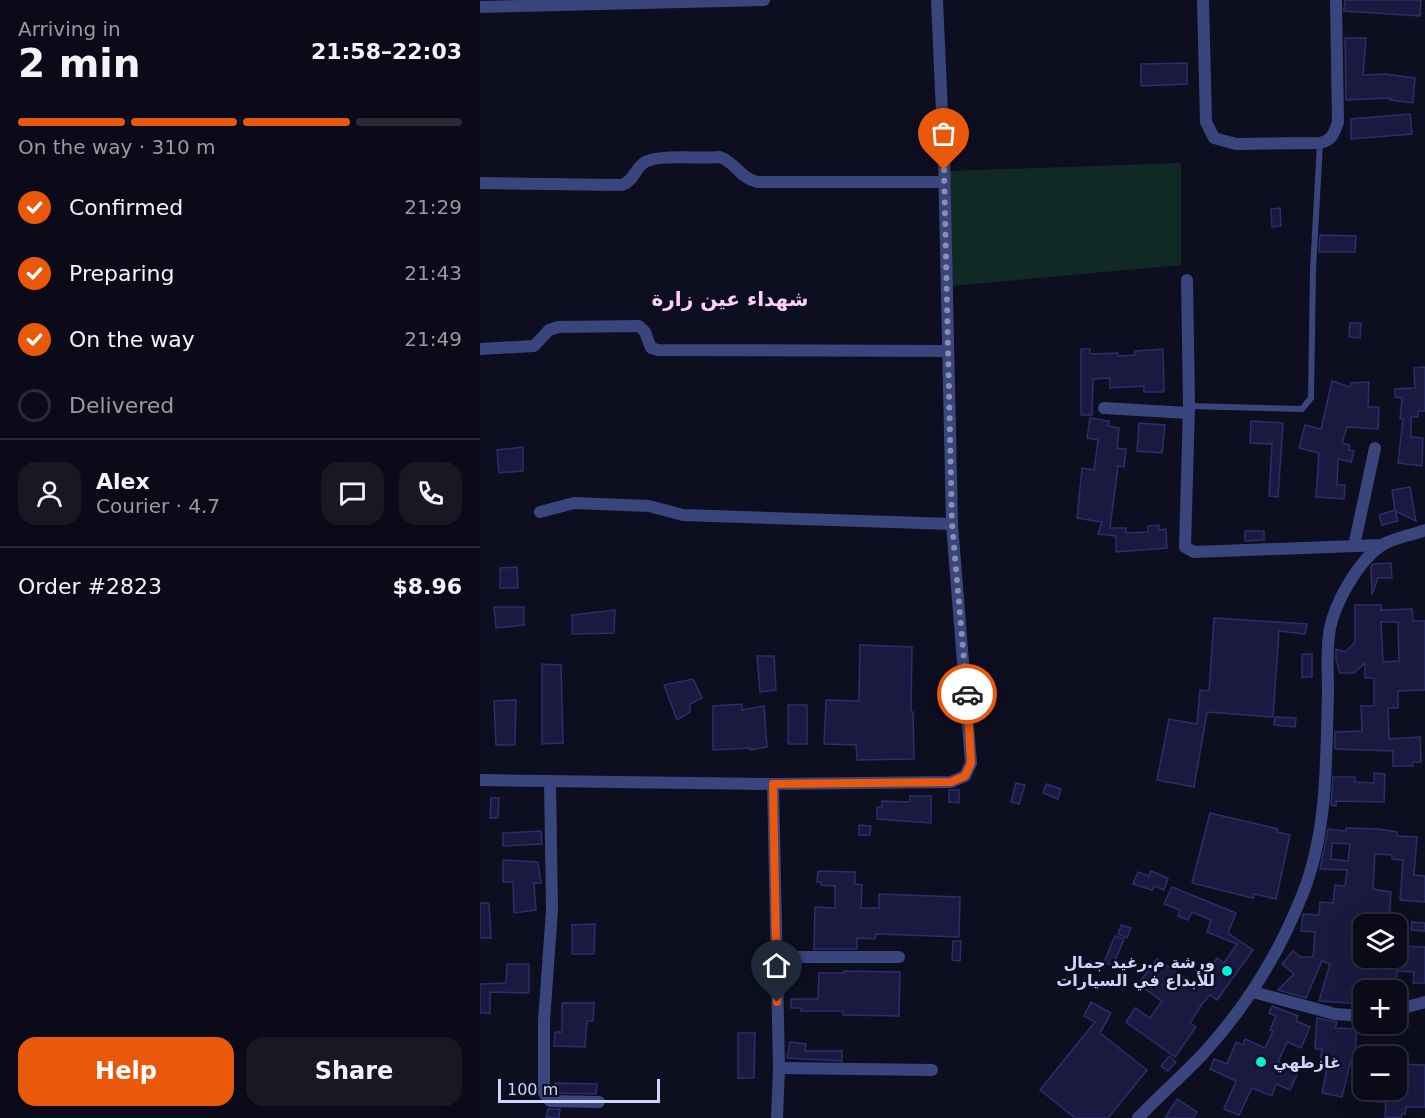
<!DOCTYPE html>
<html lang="en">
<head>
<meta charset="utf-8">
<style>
  body { margin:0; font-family:"DejaVu Sans",Vazirmatn,sans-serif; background:#181825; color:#f1f3f6; height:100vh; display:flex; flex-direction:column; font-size:22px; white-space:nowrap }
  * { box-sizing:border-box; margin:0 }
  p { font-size:20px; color:#999aa2 }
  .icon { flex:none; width:33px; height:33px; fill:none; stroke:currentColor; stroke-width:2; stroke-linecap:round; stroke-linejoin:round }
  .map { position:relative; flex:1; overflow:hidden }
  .details { display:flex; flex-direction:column; background:#0a0a18; width:480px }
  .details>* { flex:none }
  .buttons { position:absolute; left:873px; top:914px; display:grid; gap:12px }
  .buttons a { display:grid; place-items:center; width:54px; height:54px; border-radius:12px; background:#0a0a18; box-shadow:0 6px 24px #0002,0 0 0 2px #2a2b37; font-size:30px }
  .scale { position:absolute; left:18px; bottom:15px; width:162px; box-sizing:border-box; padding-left:6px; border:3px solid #ced2fd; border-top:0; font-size:16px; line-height:21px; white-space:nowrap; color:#ced2fd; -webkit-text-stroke:4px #0d0e20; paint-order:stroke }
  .pin { position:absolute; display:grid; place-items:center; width:51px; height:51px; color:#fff; margin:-62px -26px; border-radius:50% 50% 50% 0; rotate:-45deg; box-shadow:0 0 6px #0007 }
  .pin .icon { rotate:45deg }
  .courier { position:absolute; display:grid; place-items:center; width:60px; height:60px; margin:-30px; border:4px solid #ea580c; border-radius:50%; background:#fff; color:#222; box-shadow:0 2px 8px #0007 }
  .overview em { font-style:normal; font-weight:700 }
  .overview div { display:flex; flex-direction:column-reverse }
  .overview { display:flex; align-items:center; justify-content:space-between; height:102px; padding:0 18px }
  h1 { font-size:39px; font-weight:700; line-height:45px }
  .bar { display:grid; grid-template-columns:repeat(4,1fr); gap:9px 6px; align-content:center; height:72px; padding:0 18px }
  .bar i { height:8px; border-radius:4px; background:#2a2b37 }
  .bar .active { background:#ea580c }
  .bar p { grid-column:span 4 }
  .line { display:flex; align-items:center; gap:15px; padding:0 18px; border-top:2px solid #2a2b37 }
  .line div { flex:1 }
  .round { display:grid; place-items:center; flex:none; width:63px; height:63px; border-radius:18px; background:#181825 }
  ol { padding:0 18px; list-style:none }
  li { display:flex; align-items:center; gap:18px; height:66px }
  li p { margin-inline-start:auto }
  li .icon { padding:6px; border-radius:50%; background:#ea580c; color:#fff; stroke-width:4 }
  li:last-child { color:#999aa2 }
  li i { width:33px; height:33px; border:3px solid #2a2b37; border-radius:50% }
  .cta { display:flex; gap:12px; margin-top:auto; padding:12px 18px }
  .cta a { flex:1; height:69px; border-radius:18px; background:#ea580c; color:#fff; font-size:24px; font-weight:700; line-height:69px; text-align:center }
  .cta a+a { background:#181825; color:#f1f3f6 }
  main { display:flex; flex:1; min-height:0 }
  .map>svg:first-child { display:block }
  .green { fill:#112924 }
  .building { fill:#1a1a40; stroke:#2d2d6b; stroke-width:1.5; fill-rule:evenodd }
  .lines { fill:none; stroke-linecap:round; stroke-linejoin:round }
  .service { stroke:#3a457d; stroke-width:6 }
  .minor { stroke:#3a457d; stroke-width:12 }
  .tertiary { stroke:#3a457d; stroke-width:12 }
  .done { stroke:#8a8db0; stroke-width:6; stroke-dasharray:0 10.8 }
  .route { stroke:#ea580c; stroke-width:8 }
  .poi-dot { fill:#09eed8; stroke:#0d0e20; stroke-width:2 }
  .labels { text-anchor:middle; stroke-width:5; stroke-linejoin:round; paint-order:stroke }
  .poi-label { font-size:16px; font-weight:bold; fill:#ced2fd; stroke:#0d0e20; text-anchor:end }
  .quarter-label { font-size:20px; font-weight:bold; fill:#fdd0f6; stroke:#0d0e20 }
</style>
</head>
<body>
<main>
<section class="details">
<div class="overview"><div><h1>2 min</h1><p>Arriving in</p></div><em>21:58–22:03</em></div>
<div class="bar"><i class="active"></i><i class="active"></i><i class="active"></i><i></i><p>On the way · 310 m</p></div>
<ol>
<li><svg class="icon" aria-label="check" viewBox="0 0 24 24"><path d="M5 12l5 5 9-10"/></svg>Confirmed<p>21:29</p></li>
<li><svg class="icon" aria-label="check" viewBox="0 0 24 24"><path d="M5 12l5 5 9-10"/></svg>Preparing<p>21:43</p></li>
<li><svg class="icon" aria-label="check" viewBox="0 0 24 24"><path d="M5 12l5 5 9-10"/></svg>On the way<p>21:49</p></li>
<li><i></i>Delivered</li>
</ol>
<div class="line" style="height:108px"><a class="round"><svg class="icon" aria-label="person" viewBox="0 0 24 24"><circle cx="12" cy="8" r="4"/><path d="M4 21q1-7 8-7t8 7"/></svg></a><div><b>Alex</b><p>Courier · 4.7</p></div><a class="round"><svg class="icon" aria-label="chat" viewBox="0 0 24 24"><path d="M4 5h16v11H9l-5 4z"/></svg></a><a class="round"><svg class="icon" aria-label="phone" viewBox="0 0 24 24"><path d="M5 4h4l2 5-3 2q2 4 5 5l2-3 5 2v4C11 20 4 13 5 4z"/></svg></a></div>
<div class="line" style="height:78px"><div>Order #2823</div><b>$8.96</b></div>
<div class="cta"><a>Help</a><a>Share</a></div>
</section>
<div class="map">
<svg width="945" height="1118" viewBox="0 0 945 1118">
  <rect width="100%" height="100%" fill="#0d0e20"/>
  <path class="green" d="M701 163V265L471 286 469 171Z"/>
  <g class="building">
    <path d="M865 0H941L940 16 864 11Z"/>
    <path d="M865 38H886L883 75 905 74 935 78 933 103 910 100V98L866 100Z"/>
    <path d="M707 63V84L661 86V64Z"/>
    <path d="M930 114 932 134 871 139V119Z"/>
    <path d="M800 208 801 226 792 227 791 209Z"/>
    <path d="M840 235 876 236 875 252H839Z"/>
    <path d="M870 323H881L880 338 869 337Z"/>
    <path d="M601 349H610V354L638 353V356L655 355V351L683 349 684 392H664V386L630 388V378L613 379 612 415H601Z"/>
    <path d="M945 367V411H938V417H931V437L943 438 942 466 918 463 923 419H920L922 398 915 397V389L935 388 934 368Z"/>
    <path d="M852 381 870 387 871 383 889 382 888 407H899L898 429 867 427 862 443 870 445 869 450 874 451 871 462 858 459 857 485H865L864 499 836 497 839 453 819 448 825 425 841 429Z"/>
    <path d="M610 418 629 421 628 426 639 428 637 448 646 449 644 467 638 466 630 528H646V533L668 532V526L679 525V530L686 529 687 548 636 552V536L618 534 622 522 597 518 602 468 614 470 618 440 607 438Z"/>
    <path d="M771 421 803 423 798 497 789 496 792 444 770 443Z"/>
    <path d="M659 423 685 425 682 453 657 451Z"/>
    <path d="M43 447V471L19 473 17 450Z"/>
    <path d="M930 487 936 521 915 511 912 490Z"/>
    <path d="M915 510 918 521 902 525 899 515Z"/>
    <path d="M765 531H784V540L765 541Z"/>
    <path d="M911 563 912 578H898L892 595 891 567 893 564Z"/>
    <path d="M37 567 38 588H20V568Z"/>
    <path d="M875 605H901V610L932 609 933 621H945V690L918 691V708H908L909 739 940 737 941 762H933V766H913V751L855 749V732L882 731 881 706H894V678H885V663L874 673H860L856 660V649L865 652 875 642ZM901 622H918L919 661 903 662Z"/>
    <path d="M14 607H44V625L16 628Z"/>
    <path d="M135 610 134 633 92 634V615Z"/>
    <path d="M734 618 827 624 825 634 799 631 793 717 727 712 714 787 677 780 689 719 717 724 720 690 729 691Z"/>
    <path d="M380 645 432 647 431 712H433L434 759 377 760 376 745 344 744 346 700 379 701Z"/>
    <rect x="822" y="654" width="10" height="23"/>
    <path d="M277 656H294L296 690 280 692Z"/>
    <path d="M62 664 81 665 83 743 62 744Z"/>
    <path d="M213 679 222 698 210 704V712L197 720 184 685Z"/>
    <path d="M36 700 35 745H16L14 701Z"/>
    <path d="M262 704V710L284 706 287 747 270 750V748L233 750V706Z"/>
    <rect x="308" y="705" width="19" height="39"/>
    <path d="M795 717 816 718 815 727 794 725Z"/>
    <path d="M894 773 905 774 904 802 856 801V806L851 805 853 777H875V782L894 783Z"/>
    <path d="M536 783 545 785 539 804 531 802Z"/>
    <path d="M566 784 581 789 578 799 563 793Z"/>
    <path d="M469 790H479V803L469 802Z"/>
    <path d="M430 796H451V823L397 819V807H402V801L430 802Z"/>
    <path d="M11 798H19L18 818H10Z"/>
    <path d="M730 813 798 829 797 832 810 835 796 899 774 894 773 898 712 883Z"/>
    <path d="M379 825 391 826 390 835H379Z"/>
    <path d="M866 828 898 829 917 832V836L937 837 934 875 945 876V902L920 900 923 860 912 859V855L895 854 893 889 911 892 909 924H884V957H916V946L945 947V983H933L934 972 917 971 916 990H884V1004L839 1001 850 964 842 961 826 998 798 990 814 974 802 964 813 951 821 957H833L835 932 821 931 823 914 839 915 840 902 853 903 855 885 865 886 867 870 840 869 848 829 866 831ZM852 843 870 844 868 861 851 859Z"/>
    <path d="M61 831 62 844 23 846V833Z"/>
    <path d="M23 860 58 862 61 883H54L56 910 34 913 33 882H23Z"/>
    <path d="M338 871 375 872V884L382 885 381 908H399V894L480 897 479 937 396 934 395 939 377 938V949H334L335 907 355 908V886L341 885V882H337Z"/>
    <path d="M671 871 688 878 684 890 674 886 672 890 653 884 658 872 669 876Z"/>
    <path d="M692 887 756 913 748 933 773 950 737 1000 730 995 722 1004 710 1023 716 1027 695 1057 646 1022 655 1008 670 1018 682 1001 658 984 677 959 717 986 737 958 744 963 757 944 727 932 731 920 712 912 708 920 698 916 700 910 684 904Z"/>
    <path d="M0 903H9L11 938H0Z"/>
    <path d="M932 922 945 923V931L931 930Z"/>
    <path d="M115 924 114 954H92V925Z"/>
    <path d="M641 925 651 928 647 938 638 934Z"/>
    <path d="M635 936 644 939 633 966 624 962Z"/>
    <path d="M473 941H481L480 961 472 960Z"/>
    <path d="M27 964H49V993L10 992V1013H0V984L26 983Z"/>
    <path d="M364 971 420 972 419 1016 363 1015V1011H321V1008H311V999H338L339 973H364Z"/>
    <path d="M611 1002 631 1013 620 1033 667 1070 628 1118H595L560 1090 615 1022 604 1016Z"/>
    <path d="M82 1003H114L113 1021H107L105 1047 74 1046 75 1032H82Z"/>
    <path d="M792 1006 818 1016 816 1021 830 1027 821 1048 807 1042 798 1062 818 1072 810 1090 796 1084 792 1096 772 1088 759 1115 744 1109 756 1081 730 1069 734 1059 747 1064 756 1042 763 1045 765 1039 785 1048 793 1031 790 1030 796 1016 789 1013Z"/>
    <path d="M837 1018 857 1022 855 1028 877 1029 874 1061 871 1060 862 1097 842 1093 847 1067 839 1066 842 1049H835Z"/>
    <path d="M258 1033H275L274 1078H258Z"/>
    <path d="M310 1042 326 1044 325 1051H362V1061L307 1058Z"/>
    <path d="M689 1056 696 1062 688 1071 681 1066Z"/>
    <path d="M917 1064 945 1065V1107H926L925 1114H922L921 1118 905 1117 906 1102H896L897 1089H916Z"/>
    <path d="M75 1083 117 1084 116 1094 75 1093Z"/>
    <path d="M697 1099 717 1112 713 1118H685Z"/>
    <path d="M68 1109H80L79 1118 66 1117Z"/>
  </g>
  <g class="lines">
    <path class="service" d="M709 406 822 409 831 398 833 270 840 143"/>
    <g class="minor">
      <path d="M723 0 726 122 734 138 756 144 840 143C852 140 854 134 858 122L856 0"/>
      <path d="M0 7 284 0"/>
      <path d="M0 183 142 185C155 180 154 169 165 162 180 154 221 159 240 157 256 163 259 177 277 182H464"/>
      <path d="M707 280 709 406 705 547 714 552 902 545"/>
      <path d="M0 349 54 346 69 330 78 327 159 326 165 332 171 348 178 350 467 351"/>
      <path d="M624 408 708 413"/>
      <path d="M60 512 94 503 169 506 203 515 472 524"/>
      <path d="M874 546 895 448"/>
      <path d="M0 780 293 784 471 782 485 776 491 763 472 524 464 158 457 0"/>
      <path d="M70 781 72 910 64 1021V1093L70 1101 119 1102"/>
      <path d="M293 784 299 1068 297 1118"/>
      <path d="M296 957H419"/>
      <path d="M773 992 855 1014 884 1016"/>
      <path d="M916 1010 945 1002"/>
      <path d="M299 1068 452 1070"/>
    </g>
    <path class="tertiary" d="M658 1118C679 1096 702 1076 723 1054 765 1008 800 952 823 893 848 830 846 758 848 692 848 672 846 648 850 628 856 601 878 561 902 545 914 538 932 535 945 530"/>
  </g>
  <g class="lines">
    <path class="done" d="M464 170 472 524 487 694"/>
    <path class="route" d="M297 1002 293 784 471 782 485 776 491 763 487 694"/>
  </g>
  <g class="poi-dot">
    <circle cx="747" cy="971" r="6"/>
    <circle cx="781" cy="1062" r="6"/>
  </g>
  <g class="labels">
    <g class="poi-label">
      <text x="735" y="968">ورشة م.رغيد جمال<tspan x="735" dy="18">للأبداع في السيارات</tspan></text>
      <text x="793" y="1068" text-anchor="start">غازطهي</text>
    </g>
    <g class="quarter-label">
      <text x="250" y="306">شهداء عين زارة</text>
    </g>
  </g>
</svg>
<div class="buttons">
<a><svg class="icon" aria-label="layers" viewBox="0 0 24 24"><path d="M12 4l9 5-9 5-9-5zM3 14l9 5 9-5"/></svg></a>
<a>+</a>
<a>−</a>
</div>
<div class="scale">100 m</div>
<div class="pin" style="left:464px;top:170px;background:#ea580c"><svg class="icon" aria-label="bag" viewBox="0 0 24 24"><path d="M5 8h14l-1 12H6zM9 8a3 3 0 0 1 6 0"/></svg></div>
<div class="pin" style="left:297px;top:1002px;background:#1f2937"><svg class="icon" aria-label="home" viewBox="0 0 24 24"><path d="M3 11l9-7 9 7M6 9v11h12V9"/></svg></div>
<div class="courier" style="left:487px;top:694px"><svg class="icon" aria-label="car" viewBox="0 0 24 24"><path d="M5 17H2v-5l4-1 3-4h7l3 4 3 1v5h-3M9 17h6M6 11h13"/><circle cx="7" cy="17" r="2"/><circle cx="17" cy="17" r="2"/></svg></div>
</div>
</main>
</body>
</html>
